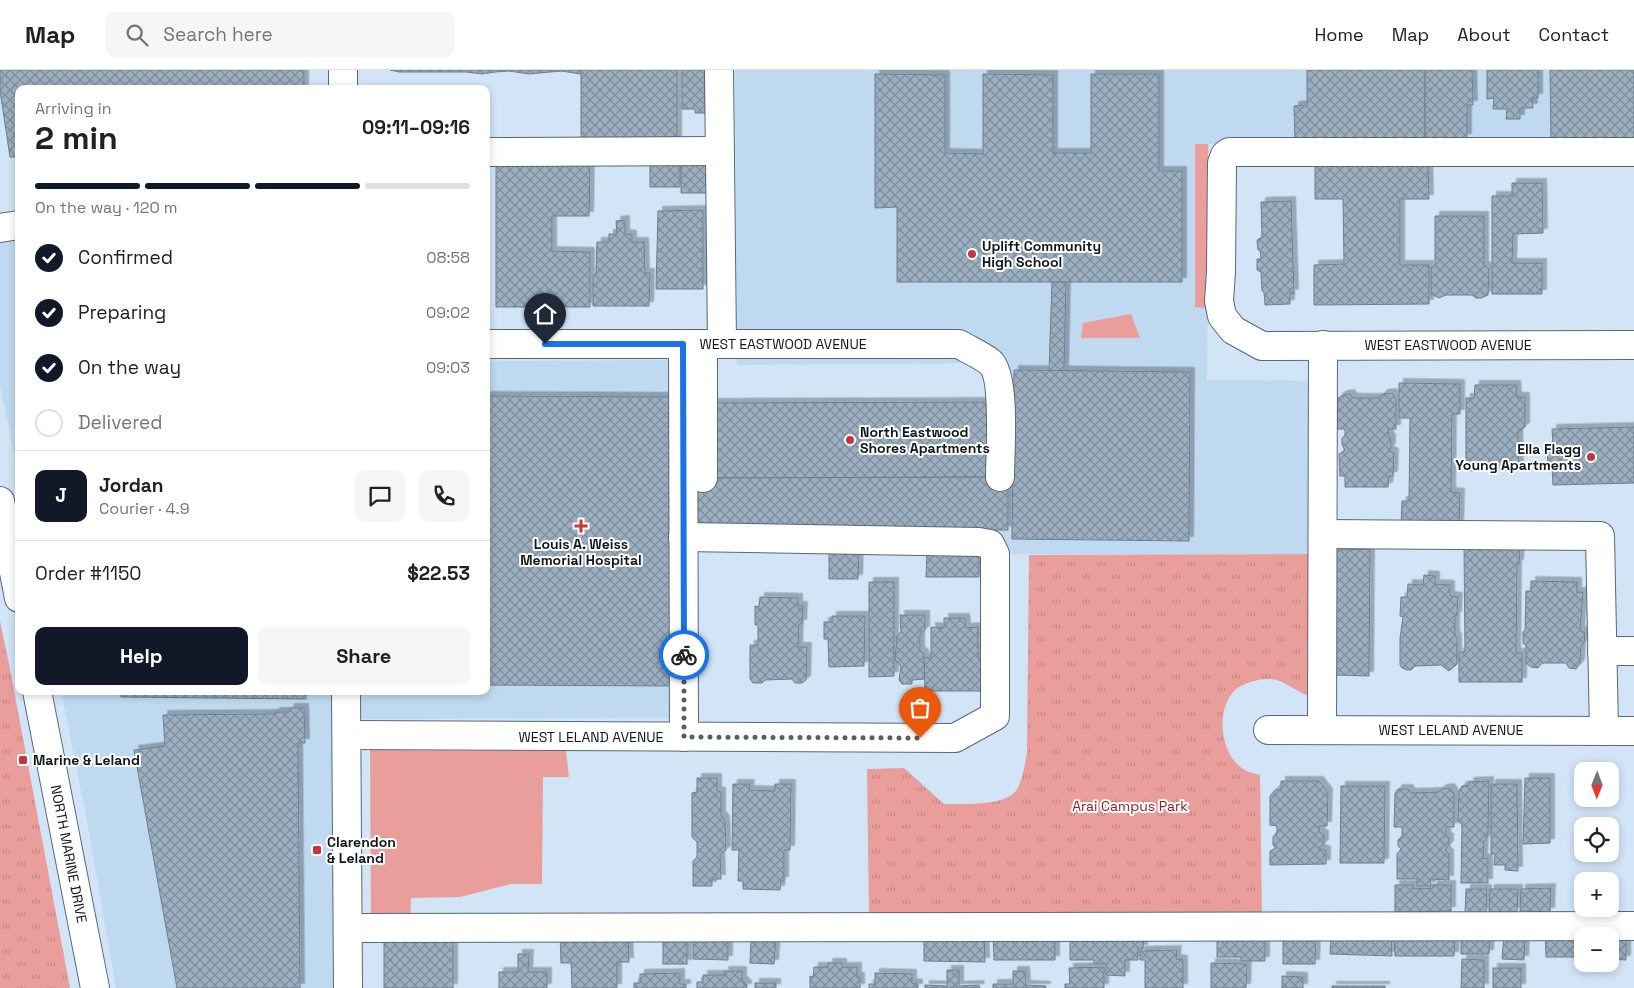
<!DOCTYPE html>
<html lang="en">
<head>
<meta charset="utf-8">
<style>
  body { margin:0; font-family:"Space Grotesk",sans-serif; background:#f6f6f6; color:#202124; height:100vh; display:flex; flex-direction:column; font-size:19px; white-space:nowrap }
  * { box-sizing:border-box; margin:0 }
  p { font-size:16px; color:#757577 }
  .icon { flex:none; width:28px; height:28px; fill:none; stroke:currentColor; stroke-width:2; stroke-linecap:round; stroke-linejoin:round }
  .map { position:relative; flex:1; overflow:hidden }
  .drawer { position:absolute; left:15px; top:15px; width:475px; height:610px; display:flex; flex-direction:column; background:#fff; border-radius:10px; box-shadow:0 2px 8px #0003 }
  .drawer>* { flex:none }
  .needle { width:32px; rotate:181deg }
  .tools { position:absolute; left:1574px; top:692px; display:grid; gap:10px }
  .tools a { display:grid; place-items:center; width:45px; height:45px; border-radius:10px; background:#fff; box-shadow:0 2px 8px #0003; font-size:25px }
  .pin { position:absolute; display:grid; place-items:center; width:42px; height:42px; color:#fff; margin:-51px -21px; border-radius:50% 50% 50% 0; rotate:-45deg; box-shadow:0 0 5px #0007 }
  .pin .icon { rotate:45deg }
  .courier { position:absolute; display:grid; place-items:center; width:50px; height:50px; margin:-25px; border:4px solid #1a73e8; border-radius:50%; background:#fff; color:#222; box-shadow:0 1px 6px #0007 }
  .overview em { font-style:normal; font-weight:700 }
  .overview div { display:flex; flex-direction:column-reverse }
  .overview { display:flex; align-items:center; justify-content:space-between; height:85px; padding:0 20px }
  h1 { font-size:32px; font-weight:700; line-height:38px }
  .bar { display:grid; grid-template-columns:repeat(4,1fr); gap:8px 5px; align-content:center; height:60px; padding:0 20px }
  .bar i { height:6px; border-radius:4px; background:#e0e0e0 }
  .bar .current { background:#111827 }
  .bar p { grid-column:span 4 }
  .line { display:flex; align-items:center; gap:12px; padding:0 20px; border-top:1px solid #e0e0e0 }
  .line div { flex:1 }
  .round { display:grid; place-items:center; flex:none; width:52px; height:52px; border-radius:10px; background:#f6f6f6 }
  ol { padding:0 20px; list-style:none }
  li { display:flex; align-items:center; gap:15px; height:55px }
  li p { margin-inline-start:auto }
  li .icon { padding:5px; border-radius:50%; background:#111827; color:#fff; stroke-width:4 }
  li:last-child { color:#757577 }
  li i { width:28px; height:28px; border:2px solid #e0e0e0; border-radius:50% }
  .primary-button { display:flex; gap:10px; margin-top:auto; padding:10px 20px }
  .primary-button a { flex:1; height:58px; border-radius:10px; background:#111827; color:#fff; font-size:20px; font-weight:700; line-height:58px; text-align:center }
  .primary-button a+a { background:#f6f6f6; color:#202124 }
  header { display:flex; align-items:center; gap:30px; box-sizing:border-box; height:70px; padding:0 25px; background:#fff; border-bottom:1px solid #e0e0e0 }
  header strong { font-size:24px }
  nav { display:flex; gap:28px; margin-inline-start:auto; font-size:18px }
  .search { width:350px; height:45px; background:#f6f6f6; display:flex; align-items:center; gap:12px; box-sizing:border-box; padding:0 18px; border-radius:10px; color:#757577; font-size:19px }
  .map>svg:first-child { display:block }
  .built { fill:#bfd9f0 }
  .green { fill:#e99e9b }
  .park { fill:url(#park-tufts) }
  .building { fill:url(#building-cross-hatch); stroke:#6d7f8f; filter:url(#shadow) }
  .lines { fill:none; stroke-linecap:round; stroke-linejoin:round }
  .minor-casing { stroke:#576878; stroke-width:30 }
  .minor { stroke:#fff; stroke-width:28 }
  .done { stroke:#545f69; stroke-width:5; stroke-dasharray:0 9 }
  .route { stroke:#1a73e8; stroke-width:6 }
  .poi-dot { fill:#c5353e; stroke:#fff; stroke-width:2 }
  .labels { text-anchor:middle; stroke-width:4; stroke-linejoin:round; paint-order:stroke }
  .poi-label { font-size:14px; font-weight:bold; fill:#10171d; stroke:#fff; text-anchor:start }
  .street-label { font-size:14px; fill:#10171d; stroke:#fff }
  .park-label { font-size:14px; fill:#961826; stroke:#fff }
</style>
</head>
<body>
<header>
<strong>Map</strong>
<div class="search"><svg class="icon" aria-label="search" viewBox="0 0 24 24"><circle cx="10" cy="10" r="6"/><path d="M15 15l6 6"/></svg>Search here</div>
<nav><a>Home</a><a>Map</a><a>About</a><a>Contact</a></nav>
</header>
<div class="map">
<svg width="1634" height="918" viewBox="0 0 1634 918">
  <defs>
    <pattern id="park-tufts" width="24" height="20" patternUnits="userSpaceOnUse" patternTransform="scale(1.25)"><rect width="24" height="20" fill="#e99e9b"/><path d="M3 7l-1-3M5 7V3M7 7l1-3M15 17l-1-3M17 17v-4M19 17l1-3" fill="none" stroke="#c78785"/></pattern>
    <pattern id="building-cross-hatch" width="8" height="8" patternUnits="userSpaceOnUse" patternTransform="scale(1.25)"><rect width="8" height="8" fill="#9cafc0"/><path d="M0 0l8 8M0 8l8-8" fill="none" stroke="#7e8d9b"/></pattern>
    <filter id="shadow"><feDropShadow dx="4.5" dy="-4.5" stdDeviation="0" flood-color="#0004"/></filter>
  </defs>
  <rect width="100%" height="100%" fill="#d1e5f7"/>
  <g class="built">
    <path d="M735 0H1634V74H1209L1207 310 1317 311 1314 485 995 484 989 293 737 295Z"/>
    <path d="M19 155V409L0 315V158Z"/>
    <path d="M676 290 677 648 339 649 346 918H116L87 751 61 621H486V291Z"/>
  </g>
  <g class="green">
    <path d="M1195 74H1208L1207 238 1195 237Z"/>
    <path d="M1131 244 1140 268H1081L1083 253Z"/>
    <path d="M370 680 566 681 569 707H543L542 814H511L460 827 411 828 410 851 372 847 371 842Z"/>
  </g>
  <g class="park">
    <path d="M1309 484 1308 626C1299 622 1286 613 1277 610 1271 608 1260 609 1254 611 1247 613 1239 616 1234 621 1217 639 1220 676 1236 693 1242 700 1251 703 1260 705L1262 848 869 847 867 699 904 698 944 734C962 734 1000 736 1014 723 1022 716 1025 693 1027 682L1029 485Z"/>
    <path d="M0 551 10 599 70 918H0Z"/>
  </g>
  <g class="building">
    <path d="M0 0H304V19H19V87H10L0 21Z"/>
    <path d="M390 0H581V4L561 1 529 4 509 1 495 2 482 4 466 2H399Z"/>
    <path d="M581 0H677V73L581 72Z"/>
    <path d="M682 0H705V43H695V39H682Z"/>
    <path d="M1307 0H1425V70L1295 71 1294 36 1307 35Z"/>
    <path d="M1425 0H1472L1473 35H1467V68L1425 70Z"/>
    <path d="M1487 0H1538V28H1532L1533 38H1520V49H1506L1507 39H1493L1494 28 1487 29Z"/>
    <path d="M1550 0H1634V71H1551Z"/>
    <path d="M875 4 945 5V83L983 84V4L1053 5V83H1091V4H1159V101H1182V212H897V137L875 138Z"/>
    <path d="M496 92H590L589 146H552V181L590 182V237H496Z"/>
    <path d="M650 93 680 94V117H650Z"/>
    <path d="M681 93 708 94 707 123H681Z"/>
    <path d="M1428 93 1429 129H1400V195H1429V234L1314 235V195L1344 194 1343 129H1315V94Z"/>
    <path d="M1512 113H1542L1543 163 1513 164 1512 193H1542V224H1492V126H1512Z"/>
    <path d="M1291 131 1294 224 1290 223V234L1265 235 1264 222 1262 221 1261 202 1257 200V189H1261L1260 180H1258L1257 170 1262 167 1261 132Z"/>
    <path d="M703 140V219H656L658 141Z"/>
    <path d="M1435 146H1484V195L1489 199 1488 225 1481 228H1476L1472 225H1446L1439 228 1431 224V198L1435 195Z"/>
    <path d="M625 150V164L632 165V172H644L645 203H650L649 236H593V207L596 203 597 172H609V164H617L616 151Z"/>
    <path d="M1052 212H1066L1064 301H1049Z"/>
    <path d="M1014 300 1190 302 1189 471 1012 469Z"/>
    <path d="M1399 313 1460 314V344H1452L1451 422 1460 423 1459 457 1401 456 1402 431H1409L1410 348H1399Z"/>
    <path d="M1475 315H1516L1517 327H1525V357L1518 362 1519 400 1466 401V328H1474Z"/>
    <path d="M1392 323 1396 329V359H1388L1389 366 1391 369V376L1390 379 1388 380 1394 383 1393 406H1389L1388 417H1345V406H1340L1339 384 1345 380 1342 375V368L1345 365V359H1337L1338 328 1343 325 1350 324 1353 328H1379L1383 324Z"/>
    <path d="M486 326 677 327 676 616 486 615Z"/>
    <path d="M990 332V407L709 408V333Z"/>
    <path d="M1634 357V413L1553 415 1552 397 1548 398 1547 376 1553 375 1552 359Z"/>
    <path d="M1008 407V460H694V408Z"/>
    <path d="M1464 476 1520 477 1519 494H1517L1516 583H1522V612H1459V582H1465Z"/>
    <path d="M829 479 859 480 858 509H829Z"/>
    <path d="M1370 479 1369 606 1334 605 1337 480Z"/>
    <path d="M927 482H979V507H926Z"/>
    <path d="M1424 505 1435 506V514L1450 515V526L1458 527 1457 546H1455V565L1457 568V594L1449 601 1441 595 1415 596 1411 600H1407L1402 598 1400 595V568L1403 547 1400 546 1401 527H1407L1408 514 1423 515Z"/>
    <path d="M1531 511 1577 512V522H1583L1580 560 1585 563 1584 573 1581 576 1580 593 1576 599 1569 598 1566 593H1542L1538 598 1531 597 1526 593V576L1523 573V562L1525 560 1526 521H1531Z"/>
    <path d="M869 512H894V606L869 607Z"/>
    <path d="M760 527 798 528V536H803L802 554H799L798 577H807L806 610 802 613H795L792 609 765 610 762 613H753L750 609V575H758V555H755V536L759 537Z"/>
    <path d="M900 545H925V560L920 564V581L924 584 925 609 912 610V614H902L899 610 901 596 895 590 897 566 901 562Z"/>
    <path d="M832 546H865L864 596 829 597 828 569H824V552H832Z"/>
    <path d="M944 548H965L966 558 978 557V588H983V621H925L924 588 931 587V557L944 558Z"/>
    <path d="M121 621H306V629L121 627Z"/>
    <path d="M290 638H304L305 673H298L300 918H177L134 680 165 676 163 645 274 644 275 642H289Z"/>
    <path d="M697 708H717V721L721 722V745L725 750 726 780 720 785 721 809H712V816H693V791L697 787V772L692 767V723L697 722Z"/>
    <path d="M1525 708H1550V773L1523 774Z"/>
    <path d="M1281 711H1319L1328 723 1327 756H1319L1320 763 1324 765V774L1319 778 1326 781V794L1270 795V781L1276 778 1273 775V767L1277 762V756L1270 755V726L1275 720H1281Z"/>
    <path d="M1489 711 1488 766 1484 771 1483 789 1488 788V813H1461L1462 755 1458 751 1459 721 1462 716 1470 715 1469 712Z"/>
    <path d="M733 714H750L749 720 775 721V714H791L790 780H784V811H781L780 820 743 819V811H738L739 780H732Z"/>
    <path d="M1491 714H1517L1518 801 1505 800V795H1494L1495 784H1491Z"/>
    <path d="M1341 716H1385L1384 793H1340Z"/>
    <path d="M1450 718 1454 724V757H1446V766L1449 768V775L1445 780 1449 784V810L1430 809 1431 816H1417V809H1397V784L1401 779 1398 776V770L1402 766V757H1394L1395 723 1398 719H1408L1411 723 1438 722 1442 719Z"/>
    <path d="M1395 815H1413V819L1433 818V815H1451V841L1395 842Z"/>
    <path d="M1551 818 1550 842 1520 841 1521 819Z"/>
    <path d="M1466 819H1487L1486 843H1465Z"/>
    <path d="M1490 819H1518L1517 842H1489Z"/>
    <path d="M1331 862H1391L1392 886 1330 884Z"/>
    <path d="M1394 862H1455L1454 886H1395Z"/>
    <path d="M1545 862 1580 863V887H1546Z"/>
    <path d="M1217 863H1265V891H1241V887H1217Z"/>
    <path d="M1461 863H1490L1489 884H1461Z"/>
    <path d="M628 864 629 892H617V918H572L571 893H561L560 865Z"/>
    <path d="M984 864 985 892 924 891V865Z"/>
    <path d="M1283 864 1316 865 1315 894H1283Z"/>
    <path d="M453 865V918H384V866Z"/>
    <path d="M693 865H728V890L693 889Z"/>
    <path d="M993 865H1055V890H994Z"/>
    <path d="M1070 865H1144L1143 879H1138V890H1125V906L1106 905V894H1094V890H1070Z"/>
    <path d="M1504 865 1525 866 1524 890 1502 889Z"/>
    <rect x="663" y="866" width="24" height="28"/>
    <path d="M751 866 776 867 774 894 750 893Z"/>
    <path d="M1610 866H1626V890L1610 889Z"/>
    <path d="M1177 880 1176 889 1183 890V918H1145V890H1140V881Z"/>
    <path d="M518 884H529L528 902H547V918H499V902H518Z"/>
    <path d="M1462 889 1484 890V918H1461Z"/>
    <path d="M828 893H842V897H857V907H860V918H810V906L813 907 814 897H828Z"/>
    <path d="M1211 893 1247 894 1246 918H1211Z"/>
    <path d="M1104 897V918H1065V914H1070L1069 898Z"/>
    <rect x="1493" y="898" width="28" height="20"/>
    <path d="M947 900H959V916L979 915 980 918H925V915L947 916Z"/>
    <path d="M724 901H742V910L747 915V918H697V912H703V905H725Z"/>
    <path d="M1013 901H1025L1026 915 1046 916V918H993V914H1013Z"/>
    <path d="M680 903V914H686V918H634V913H640V904Z"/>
    <path d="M875 903 912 904V913L918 914V918H869V914H875Z"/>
    <path d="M1282 906 1303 907V918H1282Z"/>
    <rect x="755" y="913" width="21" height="5"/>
    <rect x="1332" y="916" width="53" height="2"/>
  </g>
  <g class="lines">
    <g class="minor-casing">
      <g id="minor">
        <path d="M343 0V19"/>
        <path d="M719 0 722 274"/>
        <path d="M486 82 720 81"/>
        <path d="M1634 82H1229L1225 85 1222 93 1221 202 1219 231 1222 246 1233 260 1262 276 1634 275"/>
        <path d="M0 158 19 155"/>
        <path d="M486 274H959C969 280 981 285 990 292 1006 306 1000 384 1000 407"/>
        <path d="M683 274 684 667"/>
        <path d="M703 408V274"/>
        <path d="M0 431 19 528"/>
        <path d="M1323 464 1600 466 1604 661"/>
        <path d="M1602 581H1634"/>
        <path d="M37 621 95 918"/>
        <path d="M346 621 348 918"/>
        <path d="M1268 660 1634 661"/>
        <path d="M1322 660 1323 275"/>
        <path d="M347 665 955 668 995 646V484L990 474 979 472 683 467"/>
        <path d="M348 858 1634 856"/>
      </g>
    </g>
    <use href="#minor" class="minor"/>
  </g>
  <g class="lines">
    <path class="done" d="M684 585V667L920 668"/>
    <path class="route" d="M545 274H683L684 585"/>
  </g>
  <g class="poi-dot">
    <circle cx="972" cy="184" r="5"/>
    <circle cx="850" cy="370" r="5"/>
    <circle cx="1591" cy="387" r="5"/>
    <path d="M578.5 448.5h5v5h5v5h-5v5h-5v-5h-5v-5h5z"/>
    <rect x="18" y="685" width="10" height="10" rx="2.5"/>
    <rect x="312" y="775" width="10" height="10" rx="2.5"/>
  </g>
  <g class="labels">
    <g class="poi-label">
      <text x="982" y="181">Uplift Community<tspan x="982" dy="16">High School</tspan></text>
      <text x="860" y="367">North Eastwood<tspan x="860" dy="16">Shores Apartments</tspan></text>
      <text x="1581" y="384" text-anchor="end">Ella Flagg<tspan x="1581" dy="16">Young Apartments</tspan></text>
      <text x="581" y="479" text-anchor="middle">Louis A. Weiss<tspan x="581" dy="16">Memorial Hospital</tspan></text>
      <text x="33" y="695">Marine &amp; Leland</text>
      <text x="327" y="777">Clarendon<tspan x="327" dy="16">&amp; Leland</tspan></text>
    </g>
    <g class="street-label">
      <text x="783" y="279">WEST EASTWOOD AVENUE</text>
      <text x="1448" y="280">WEST EASTWOOD AVENUE</text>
      <text x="1451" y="665">WEST LELAND AVENUE</text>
      <text x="591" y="672">WEST LELAND AVENUE</text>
      <text transform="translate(69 784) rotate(79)" y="5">NORTH MARINE DRIVE</text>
    </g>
    <g class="park-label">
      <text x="1130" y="741">Arai Campus Park</text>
    </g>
  </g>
</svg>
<div class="tools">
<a><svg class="needle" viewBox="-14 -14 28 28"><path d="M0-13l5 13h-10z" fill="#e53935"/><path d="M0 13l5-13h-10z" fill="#757577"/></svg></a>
<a><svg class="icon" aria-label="locate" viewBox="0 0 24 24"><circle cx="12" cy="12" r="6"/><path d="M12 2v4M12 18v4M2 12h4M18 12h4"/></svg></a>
<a>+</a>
<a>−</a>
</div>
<div class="pin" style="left:920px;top:668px;background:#ea580c"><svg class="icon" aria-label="bag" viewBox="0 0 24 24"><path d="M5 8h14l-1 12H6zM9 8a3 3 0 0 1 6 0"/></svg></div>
<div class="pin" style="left:545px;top:274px;background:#1f2937"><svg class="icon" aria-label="home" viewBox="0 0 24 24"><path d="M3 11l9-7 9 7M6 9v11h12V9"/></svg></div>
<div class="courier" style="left:684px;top:585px"><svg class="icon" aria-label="bike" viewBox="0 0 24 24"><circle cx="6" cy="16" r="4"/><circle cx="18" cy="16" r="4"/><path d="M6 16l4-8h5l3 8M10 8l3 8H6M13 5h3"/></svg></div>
<section class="drawer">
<div class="overview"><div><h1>2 min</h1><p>Arriving in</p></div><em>09:11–09:16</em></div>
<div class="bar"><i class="current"></i><i class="current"></i><i class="current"></i><i></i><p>On the way · 120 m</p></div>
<ol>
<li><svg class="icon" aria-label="check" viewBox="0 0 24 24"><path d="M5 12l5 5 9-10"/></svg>Confirmed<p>08:58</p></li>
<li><svg class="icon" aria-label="check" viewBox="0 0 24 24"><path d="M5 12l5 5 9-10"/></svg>Preparing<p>09:02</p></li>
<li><svg class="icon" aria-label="check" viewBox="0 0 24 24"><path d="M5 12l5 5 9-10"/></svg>On the way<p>09:03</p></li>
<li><i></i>Delivered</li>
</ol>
<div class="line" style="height:90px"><b class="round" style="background:#111827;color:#fff">J</b><div><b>Jordan</b><p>Courier · 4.9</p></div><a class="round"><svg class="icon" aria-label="chat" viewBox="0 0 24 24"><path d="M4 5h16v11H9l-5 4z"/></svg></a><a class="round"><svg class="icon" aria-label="phone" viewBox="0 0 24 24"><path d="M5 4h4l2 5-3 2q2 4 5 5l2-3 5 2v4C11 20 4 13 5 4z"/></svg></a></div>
<div class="line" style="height:65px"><div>Order #1150</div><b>$22.53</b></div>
<div class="primary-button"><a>Help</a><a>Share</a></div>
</section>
</div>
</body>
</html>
